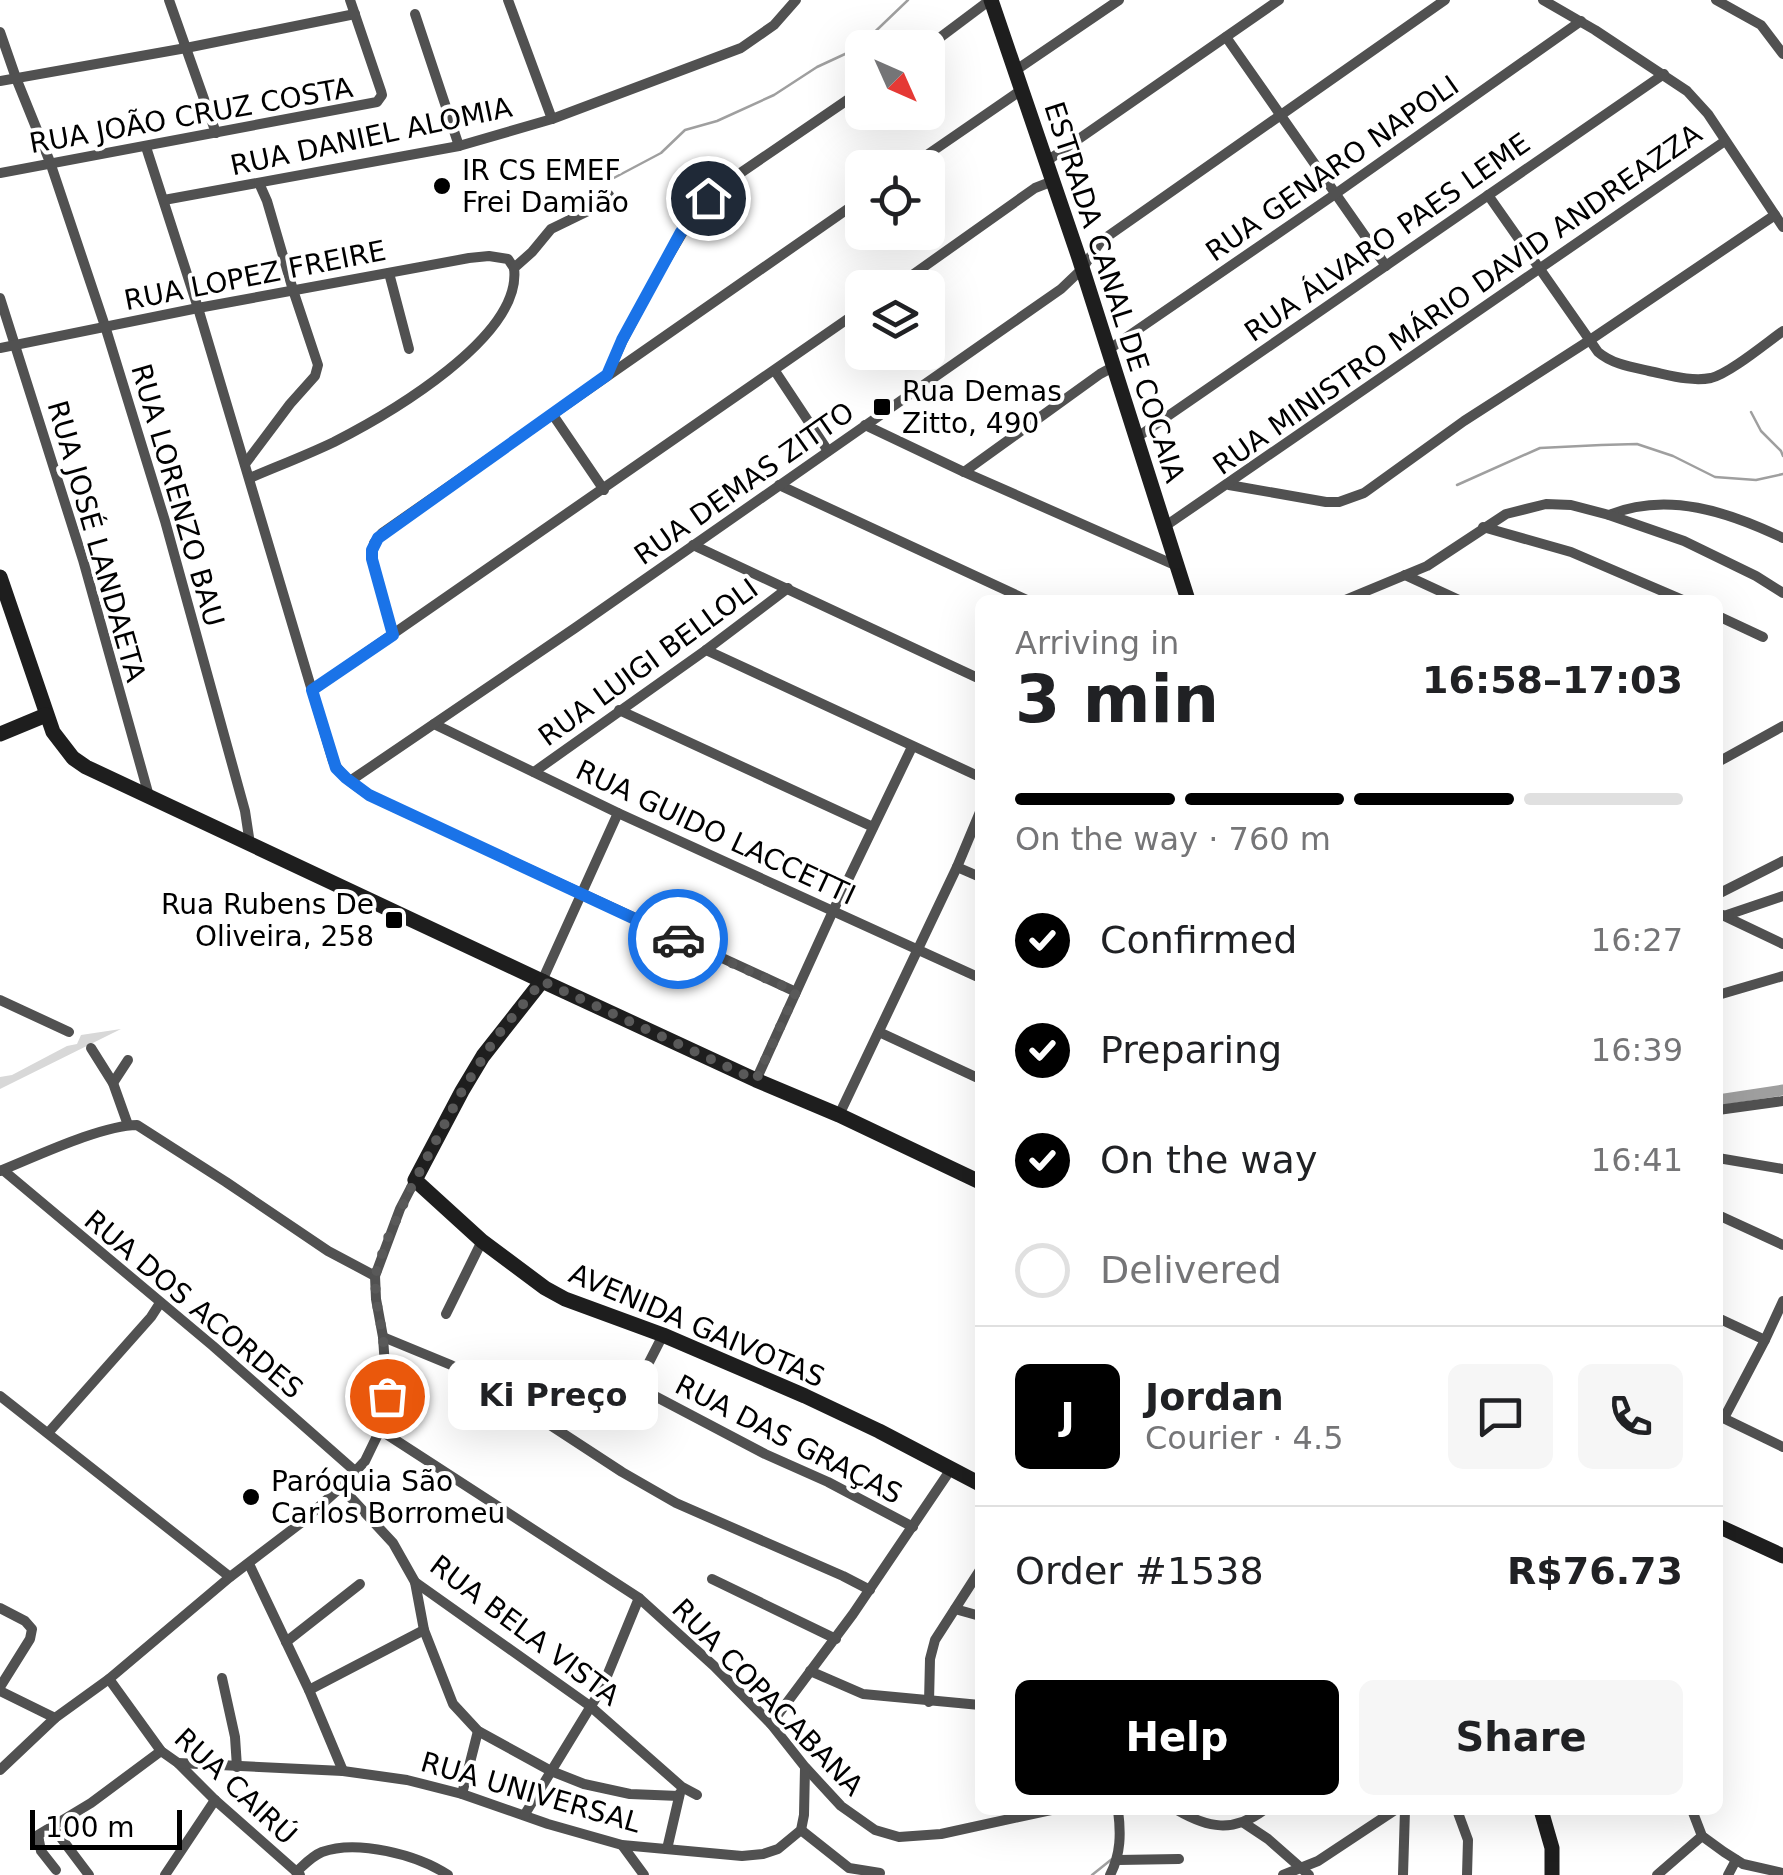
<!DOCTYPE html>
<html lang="en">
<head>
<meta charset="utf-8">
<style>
  body { margin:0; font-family:"DejaVu Sans",sans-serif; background:#f6f6f6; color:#202124; height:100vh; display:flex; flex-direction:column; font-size:38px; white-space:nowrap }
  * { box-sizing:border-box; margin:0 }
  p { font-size:32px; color:#757577 }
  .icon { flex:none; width:55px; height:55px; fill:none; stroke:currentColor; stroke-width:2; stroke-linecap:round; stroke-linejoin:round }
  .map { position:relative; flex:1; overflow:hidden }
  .panel { position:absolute; left:975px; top:595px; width:748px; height:1220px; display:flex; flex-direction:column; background:#fff; border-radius:15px; box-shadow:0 10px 40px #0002 }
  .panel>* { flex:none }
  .needle { width:65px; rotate:135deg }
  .fabs { position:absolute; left:845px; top:30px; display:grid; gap:20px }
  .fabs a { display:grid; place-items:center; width:100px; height:100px; border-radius:15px; background:#fff; box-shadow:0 10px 40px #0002; font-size:50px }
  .scale { position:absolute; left:30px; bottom:25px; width:152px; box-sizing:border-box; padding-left:10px; border:5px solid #000; border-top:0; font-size:28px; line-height:35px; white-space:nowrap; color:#000; -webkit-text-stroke:8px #fff; paint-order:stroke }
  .pin { position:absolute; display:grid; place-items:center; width:85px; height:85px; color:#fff; margin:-42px; border:5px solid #fff; border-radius:50%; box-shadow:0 2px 10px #0007 }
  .courier { position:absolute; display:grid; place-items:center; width:100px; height:100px; margin:-50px; border:8px solid #1a73e8; border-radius:50%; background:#fff; color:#222; box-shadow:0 2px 12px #0007 }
  .bubble { position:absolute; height:70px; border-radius:15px; background:#fff; box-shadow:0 10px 40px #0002; font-size:32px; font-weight:600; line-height:70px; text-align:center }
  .headline em { font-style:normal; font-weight:600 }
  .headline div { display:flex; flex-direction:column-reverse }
  .headline { display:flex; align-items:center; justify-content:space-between; height:170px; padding:0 40px }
  h1 { font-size:65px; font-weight:600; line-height:75px }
  .bar { display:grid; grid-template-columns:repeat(4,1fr); gap:15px 10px; align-content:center; height:120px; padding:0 40px }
  .bar i { height:12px; border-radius:8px; background:#e0e0e0 }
  .bar .on { background:#000 }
  .bar p { grid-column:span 4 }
  .line { display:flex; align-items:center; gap:25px; padding:0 40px; border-top:2px solid #e0e0e0 }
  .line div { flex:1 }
  .round { display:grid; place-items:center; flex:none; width:105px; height:105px; border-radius:15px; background:#f6f6f6 }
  ol { padding:0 40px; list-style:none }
  li { display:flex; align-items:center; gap:30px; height:110px }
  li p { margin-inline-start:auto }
  li .icon { padding:10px; border-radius:50%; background:#000; color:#fff; stroke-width:4 }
  li:last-child { color:#757577 }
  li i { width:55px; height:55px; border:5px solid #e0e0e0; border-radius:50% }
  .action { display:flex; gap:20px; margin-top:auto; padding:20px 40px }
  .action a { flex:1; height:115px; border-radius:15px; background:#000; color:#fff; font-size:40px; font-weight:600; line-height:115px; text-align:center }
  .action a+a { background:#f6f6f6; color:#202124 }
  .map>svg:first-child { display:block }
  .green { fill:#d8d8d8 }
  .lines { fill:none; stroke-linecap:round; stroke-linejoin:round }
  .stream { stroke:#9f9f9f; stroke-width:2.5 }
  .canal { stroke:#9f9f9f; stroke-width:11 }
  .street { stroke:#515151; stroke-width:10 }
  .secondary { stroke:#1e1e1e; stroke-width:15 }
  .done { stroke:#595959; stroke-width:10; stroke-dasharray:0 18 }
  .route { stroke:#1a73e8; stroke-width:12 }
  .poi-dot { fill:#000; stroke:#fff; stroke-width:4 }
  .labels { text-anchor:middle; stroke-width:8; stroke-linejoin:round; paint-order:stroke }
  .street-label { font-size:28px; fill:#000; stroke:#fff }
  .poi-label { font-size:28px; fill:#000; stroke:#fff; text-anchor:start }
</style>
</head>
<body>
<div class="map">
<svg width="1783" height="1875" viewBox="0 0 1783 1875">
  <rect width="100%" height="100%" fill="#fff"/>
  <path class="green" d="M121 1029 0 1089V1077L12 1075 67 1046 77 1044 81 1035Z"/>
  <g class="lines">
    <g class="stream">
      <path d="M610 180 661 153 685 130 717 121 774 95 817 67 858 48 908 0"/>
      <path d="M1751 412 1761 431 1781 451 1783 456"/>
      <path d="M1457 485 1540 448 1601 445 1637 444 1673 456 1715 477 1756 480 1783 474"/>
      <path d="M1092 1875 1112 1859"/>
    </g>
    <path class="canal" d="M1718 1100 1783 1090"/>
    <g class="street">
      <path d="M169 0 216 133"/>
      <path d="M508 0 552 119"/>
      <path d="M1543 0 1595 30 1687 91 1708 114 1783 227"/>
      <path d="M1716 0 1761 25 1783 54"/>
      <path d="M415 14 459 146"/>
      <path d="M0 32 16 78 50 162 105 326 165 521 245 811 250 844"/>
      <path d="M1226 37 1386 266"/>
      <path d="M926 48 990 0"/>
      <path d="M1016 70 1119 0"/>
      <path d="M0 81 186 48 355 14"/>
      <path d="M146 147 198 308 333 761C346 785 373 797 396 808L796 992"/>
      <path d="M1047 161 1279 0"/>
      <path d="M908 168 1023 89"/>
      <path d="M0 173 377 102 382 95 381 91 350 0"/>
      <path d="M1488 195 1598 352C1612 364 1631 367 1649 371 1669 375 1691 382 1711 378 1730 373 1766 343 1783 331"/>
      <path d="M164 200 459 146 552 119 741 48 774 25 796 0"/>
      <path d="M389 273 409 349"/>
      <path d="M894 288 1035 188 1053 181"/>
      <path d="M0 298 83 560 149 796"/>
      <path d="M0 348 198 308 469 258 489 256 508 259 514 268"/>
      <path d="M1108 350 1331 197 1581 21"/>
      <path d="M609 371 623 340 658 274 696 210 717 189 862 90"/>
      <path d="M775 371 828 451"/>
      <path d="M553 415 604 490"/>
      <path d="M865 425 964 472 1177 566"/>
      <path d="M1136 438 1664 74"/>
      <path d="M245 464 290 404 315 376 318 365 293 290 267 201 259 183"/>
      <path d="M964 472 1100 374 1113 367"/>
      <path d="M250 478C278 466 307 455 334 442 387 415 523 337 514 268L532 252 551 229 588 211 609 195"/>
      <path d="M779 485 1027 600"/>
      <path d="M1229 485 1326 502H1339L1364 493 1464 421 1590 340 1775 215"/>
      <path d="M1609 515C1667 491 1729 512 1783 538"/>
      <path d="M1164 527 1725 141"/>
      <path d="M1483 527 1571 552 1683 600"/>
      <path d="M693 545 980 679"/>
      <path d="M1405 575 1459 600"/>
      <path d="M1345 600 1427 566 1506 514 1546 504 1571 505 1609 515 1684 541 1756 576 1783 593"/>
      <path d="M1718 616 1763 637"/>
      <path d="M393 635 372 559 374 543 382 533 862 199"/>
      <path d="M706 650 980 777"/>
      <path d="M312 690 862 309"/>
      <path d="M619 710 873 827"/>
      <path d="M434 724 618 813 980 978"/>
      <path d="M1718 762 1783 726"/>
      <path d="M534 772 706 650 788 588"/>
      <path d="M350 781 575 628 1061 289 1082 269 1101 241 1445 0"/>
      <path d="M957 867 980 877"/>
      <path d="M1718 894 1783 861"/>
      <path d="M1718 913 1783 944"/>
      <path d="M1724 916 1783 896"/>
      <path d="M542 981 618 813"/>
      <path d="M1718 995 1783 976"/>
      <path d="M0 1000 69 1032"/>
      <path d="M879 1032 980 1079"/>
      <path d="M91 1048 113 1083 128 1125"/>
      <path d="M756 1080 833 911 912 747"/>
      <path d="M113 1083 128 1060"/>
      <path d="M1718 1110 1783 1101"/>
      <path d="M839 1115 957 867 980 812"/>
      <path d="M1718 1158 1783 1169"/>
      <path d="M3 1170 213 1346 356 1472"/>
      <path d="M0 1171C35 1157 102 1125 137 1125L226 1182 328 1251 375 1276"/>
      <path d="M1718 1215 1783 1245"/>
      <path d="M446 1314 482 1241"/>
      <path d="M1718 1318 1765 1340"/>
      <path d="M663 1335 642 1376 644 1388 649 1393 765 1454 828 1482 913 1527"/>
      <path d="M383 1337 451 1365 507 1397 622 1472 676 1503 843 1576 870 1590"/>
      <path d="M0 1396 230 1577"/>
      <path d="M1721 1417 1783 1447"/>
      <path d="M1724 1418 1765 1340 1783 1301"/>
      <path d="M380 1430 639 1598 714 1666 771 1724 805 1767 841 1806 875 1830 899 1837 941 1834 1051 1810"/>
      <path d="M48 1433 151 1317 160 1303"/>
      <path d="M341 1487 393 1543 415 1582 590 1706 682 1787 697 1795"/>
      <path d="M249 1564 309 1690 343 1771"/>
      <path d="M712 1579 836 1639"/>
      <path d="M415 1582 424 1630 453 1704 478 1731 551 1771 584 1784 630 1794 679 1796"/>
      <path d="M0 1608 25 1621 32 1629 30 1639 0 1687"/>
      <path d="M955 1609 980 1616"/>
      <path d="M286 1642 360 1584"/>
      <path d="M810 1671 863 1694 980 1705"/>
      <path d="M222 1678 235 1737 237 1767"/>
      <path d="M109 1679 161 1751 178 1763 215 1800 300 1875"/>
      <path d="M309 1690 424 1630"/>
      <path d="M0 1691 55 1718"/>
      <path d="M929 1702 930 1659 935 1640 980 1570"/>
      <path d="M771 1724 853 1614 951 1469"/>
      <path d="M178 1763 343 1771 407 1780 462 1794 548 1824 622 1845 742 1856 763 1854 778 1849 801 1830 804 1815 805 1768"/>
      <path d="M0 1770 55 1718 109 1679 230 1577 302 1522 341 1487 365 1461 380 1430 387 1396 383 1337 376 1299 375 1276 400 1209 415 1180"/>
      <path d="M462 1794 478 1731"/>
      <path d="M1177 1810C1208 1828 1233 1833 1264 1810"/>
      <path d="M1457 1810 1468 1840 1467 1875"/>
      <path d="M1692 1810 1702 1836 1724 1852 1743 1864 1783 1873"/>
      <path d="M525 1814 602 1688 639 1598"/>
      <path d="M1244 1823 1268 1839 1309 1875"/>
      <path d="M52 1826 89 1875"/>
      <path d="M801 1830 849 1868 880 1873"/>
      <path d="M622 1845 644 1875"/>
      <path d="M667 1849 680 1793"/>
      <path d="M1118 1860 1179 1859"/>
      <path d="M56 1870 41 1851 38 1835 91 1803 161 1751"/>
      <path d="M296 1872C304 1865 312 1856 322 1852 357 1839 418 1855 448 1875"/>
      <path d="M165 1875 215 1800"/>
      <path d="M1110 1875C1121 1854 1121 1833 1118 1810"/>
      <path d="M1283 1875 1318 1861 1395 1810"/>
      <path d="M1403 1875 1405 1810"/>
      <path d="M1657 1875 1702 1836"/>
      <path d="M1728 1875 1736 1860"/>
    </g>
    <g class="secondary">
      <path d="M991 0 1079 258 1188 600"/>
      <path d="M0 577 53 732 73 758 86 767 542 981 756 1080 839 1115 980 1182"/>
      <path d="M0 734 46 715"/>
      <path d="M542 981 483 1056 462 1091 415 1180 482 1241 545 1288 565 1299 663 1335 805 1396 879 1431 980 1484"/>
      <path d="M1718 1526 1783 1556"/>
      <path d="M1541 1810 1552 1848V1875"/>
    </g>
  </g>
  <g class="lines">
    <path class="done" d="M387 1396 383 1337 376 1299 375 1276 386 1242 410 1190 462 1091 497 1036 542 981 756 1080 796 992 678 939"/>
    <path class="route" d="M678 939 369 795 346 778 336 768 312 690 393 635 372 559V550L378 538 607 375 622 340 681 232 708 198"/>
  </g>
  <g class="poi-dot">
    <circle cx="442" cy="186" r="10"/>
    <rect x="872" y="397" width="20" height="20" rx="5"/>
    <rect x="384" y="910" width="20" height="20" rx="5"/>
    <circle cx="251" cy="1497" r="10"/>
  </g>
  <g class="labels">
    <g class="street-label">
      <text transform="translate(191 115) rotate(-10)" y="10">RUA JOÃO CRUZ COSTA</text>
      <text transform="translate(371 136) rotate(-12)" y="10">RUA DANIEL ALOMIA</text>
      <text transform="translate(1332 168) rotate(-35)" y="10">RUA GENARO NAPOLI</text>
      <text transform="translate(1387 237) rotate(-35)" y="10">RUA ÁLVARO PAES LEME</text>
      <text transform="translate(255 275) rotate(-11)" y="10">RUA LOPEZ FREIRE</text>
      <text transform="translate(1115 292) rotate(72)" y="10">ESTRADA CANAL DE COCAIA</text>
      <text transform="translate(1457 299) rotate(-35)" y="10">RUA MINISTRO MÁRIO DAVID ANDREAZZA</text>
      <text transform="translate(744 483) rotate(-35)" y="10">RUA DEMAS ZITTO</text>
      <text transform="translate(178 495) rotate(74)" y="10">RUA LORENZO BAU</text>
      <text transform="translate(97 541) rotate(74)" y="10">RUA JOSÉ LANDAETA</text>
      <text transform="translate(648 662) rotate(-36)" y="10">RUA LUIGI BELLOLI</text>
      <text transform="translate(716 832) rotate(25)" y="10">RUA GUIDO LACCETTI</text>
      <text transform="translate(194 1304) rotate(40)" y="10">RUA DOS ACORDES</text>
      <text transform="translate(697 1325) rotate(23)" y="10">AVENIDA GAIVOTAS</text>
      <text transform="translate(789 1439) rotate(27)" y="10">RUA DAS GRAÇAS</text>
      <text transform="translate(525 1630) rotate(37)" y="10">RUA BELA VISTA</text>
      <text transform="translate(768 1697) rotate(46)" y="10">RUA COPACABANA</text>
      <text transform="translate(236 1786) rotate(43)" y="10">RUA CAIRÚ</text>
      <text transform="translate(531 1792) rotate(16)" y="10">RUA UNIVERSAL</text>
    </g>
    <g class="poi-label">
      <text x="462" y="180">IR CS EMEF<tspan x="462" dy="32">Frei Damião</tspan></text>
      <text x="902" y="401">Rua Demas<tspan x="902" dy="32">Zitto, 490</tspan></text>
      <text x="374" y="914" text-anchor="end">Rua Rubens De<tspan x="374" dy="32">Oliveira, 258</tspan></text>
      <text x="271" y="1491">Paróquia São<tspan x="271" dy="32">Carlos Borromeu</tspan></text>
    </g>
  </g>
</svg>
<div class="fabs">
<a><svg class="needle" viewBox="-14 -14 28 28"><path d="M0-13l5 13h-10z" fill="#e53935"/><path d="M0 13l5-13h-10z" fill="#757577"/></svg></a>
<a><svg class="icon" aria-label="locate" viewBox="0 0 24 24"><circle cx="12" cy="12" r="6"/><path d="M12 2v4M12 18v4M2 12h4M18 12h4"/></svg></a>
<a><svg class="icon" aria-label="layers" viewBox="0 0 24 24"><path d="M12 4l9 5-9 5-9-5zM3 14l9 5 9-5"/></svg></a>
</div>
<div class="scale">100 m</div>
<div class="pin" style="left:387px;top:1396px;background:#ea580c"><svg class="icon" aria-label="bag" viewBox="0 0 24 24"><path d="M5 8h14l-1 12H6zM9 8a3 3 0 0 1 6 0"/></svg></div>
<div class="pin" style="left:708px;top:198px;background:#1f2937"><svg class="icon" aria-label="home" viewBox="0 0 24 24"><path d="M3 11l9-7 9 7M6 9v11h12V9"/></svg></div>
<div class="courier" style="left:678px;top:939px"><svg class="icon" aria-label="car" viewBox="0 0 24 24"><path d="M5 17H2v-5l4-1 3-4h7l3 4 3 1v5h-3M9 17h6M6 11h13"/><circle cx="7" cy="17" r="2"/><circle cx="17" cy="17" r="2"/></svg></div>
<div class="bubble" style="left:448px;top:1360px;width:210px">Ki Preço</div>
<section class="panel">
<div class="headline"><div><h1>3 min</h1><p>Arriving in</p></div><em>16:58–17:03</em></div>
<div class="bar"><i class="on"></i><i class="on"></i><i class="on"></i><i></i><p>On the way · 760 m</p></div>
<ol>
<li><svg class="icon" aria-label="check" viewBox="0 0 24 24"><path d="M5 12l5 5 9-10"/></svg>Confirmed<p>16:27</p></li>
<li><svg class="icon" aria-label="check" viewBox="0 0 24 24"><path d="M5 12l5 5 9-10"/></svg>Preparing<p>16:39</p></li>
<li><svg class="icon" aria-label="check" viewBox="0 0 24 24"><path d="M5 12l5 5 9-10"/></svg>On the way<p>16:41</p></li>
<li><i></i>Delivered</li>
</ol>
<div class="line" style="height:180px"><b class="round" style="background:#000;color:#fff">J</b><div><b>Jordan</b><p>Courier · 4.5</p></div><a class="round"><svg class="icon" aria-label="chat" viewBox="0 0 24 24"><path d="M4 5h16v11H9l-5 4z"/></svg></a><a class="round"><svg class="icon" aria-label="phone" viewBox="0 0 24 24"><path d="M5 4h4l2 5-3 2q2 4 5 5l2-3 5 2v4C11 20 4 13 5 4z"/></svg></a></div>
<div class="line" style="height:130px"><div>Order #1538</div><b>R$76.73</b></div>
<div class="action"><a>Help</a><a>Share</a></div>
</section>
</div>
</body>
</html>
